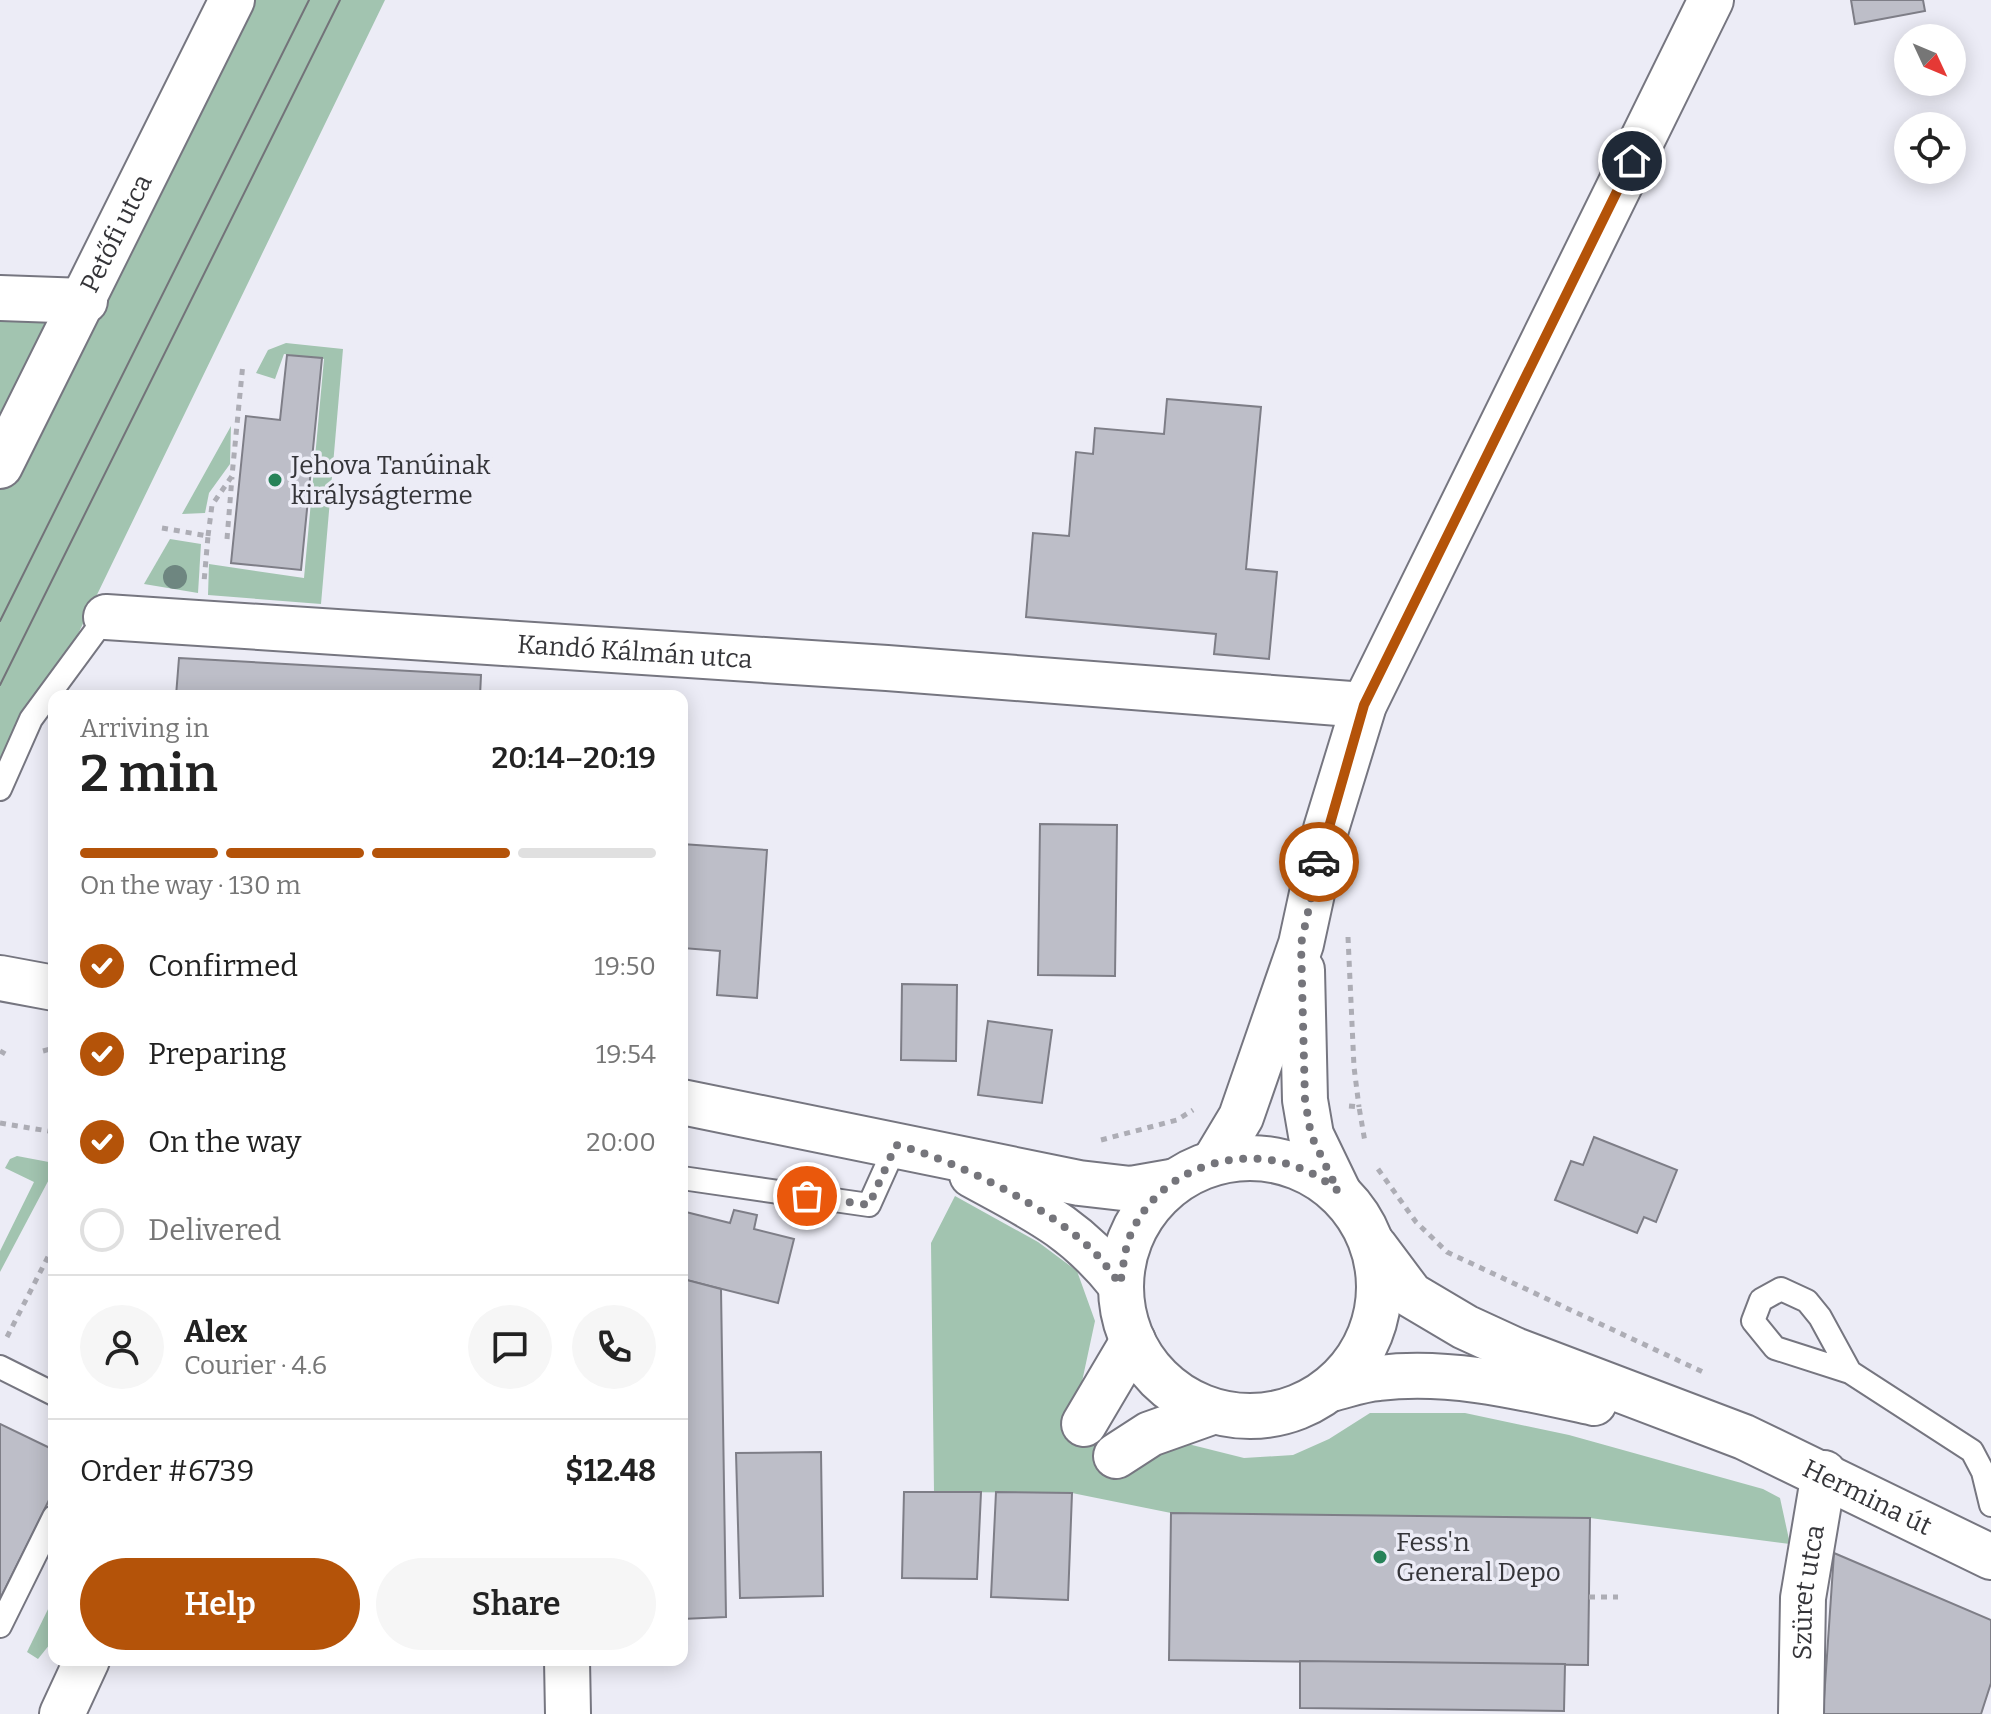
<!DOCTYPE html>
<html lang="en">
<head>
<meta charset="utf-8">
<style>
  body { margin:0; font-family:Bitter,serif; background:#f6f6f6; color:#222; height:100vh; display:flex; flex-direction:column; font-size:30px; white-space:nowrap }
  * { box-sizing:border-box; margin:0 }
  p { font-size:26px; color:#767676 }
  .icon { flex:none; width:44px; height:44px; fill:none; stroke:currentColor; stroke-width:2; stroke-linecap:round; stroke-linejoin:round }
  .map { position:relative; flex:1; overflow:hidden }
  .side { position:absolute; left:48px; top:690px; width:640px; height:976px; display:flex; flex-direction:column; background:#fff; border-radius:16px; box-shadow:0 4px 20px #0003 }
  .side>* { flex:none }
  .needle { width:52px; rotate:134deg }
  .fabs { position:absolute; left:1894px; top:24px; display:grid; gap:16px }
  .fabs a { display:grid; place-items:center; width:72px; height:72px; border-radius:50%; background:#fff; box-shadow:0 4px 20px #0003; font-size:40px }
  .pin { position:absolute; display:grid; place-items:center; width:68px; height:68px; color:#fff; margin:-34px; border:4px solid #fff; border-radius:50%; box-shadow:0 2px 8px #0007 }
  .courier { position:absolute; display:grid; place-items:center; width:80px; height:80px; margin:-40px; border:6px solid #b45309; border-radius:50%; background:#fff; color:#222; box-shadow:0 2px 10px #0007 }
  .summary em { font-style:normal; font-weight:600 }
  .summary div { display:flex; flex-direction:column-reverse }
  .summary { display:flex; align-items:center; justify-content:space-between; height:136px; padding:0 32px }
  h1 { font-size:52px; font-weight:600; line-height:60px }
  .bar { display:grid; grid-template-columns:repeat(4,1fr); gap:12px 8px; align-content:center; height:96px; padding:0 32px }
  .bar i { height:10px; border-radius:6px; background:#e0e0e0 }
  .bar .on { background:#b45309 }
  .bar p { grid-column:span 4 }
  .line { display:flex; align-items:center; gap:20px; padding:0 32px; border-top:2px solid #e0e0e0 }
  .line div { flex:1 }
  .round { display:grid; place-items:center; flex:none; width:84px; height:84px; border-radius:42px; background:#f6f6f6 }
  ol { padding:0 32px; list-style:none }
  li { display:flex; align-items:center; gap:24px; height:88px }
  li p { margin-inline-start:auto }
  li .icon { padding:8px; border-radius:50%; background:#b45309; color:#fff; stroke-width:4 }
  li:last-child { color:#767676 }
  li i { width:44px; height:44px; border:4px solid #e0e0e0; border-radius:50% }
  .action { display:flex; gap:16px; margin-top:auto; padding:16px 32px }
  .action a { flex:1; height:92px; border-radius:48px; background:#b45309; color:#fff; font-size:32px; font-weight:600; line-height:92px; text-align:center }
  .action a+a { background:#f6f6f6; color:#222 }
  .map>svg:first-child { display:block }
  .green { fill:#a2c4b0 }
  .building { fill:#bdbec8; stroke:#7e7e87; stroke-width:2 }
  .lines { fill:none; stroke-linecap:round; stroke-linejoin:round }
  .lane-casing { stroke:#767680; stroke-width:26 }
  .street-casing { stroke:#767680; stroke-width:48 }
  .secondary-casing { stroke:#767680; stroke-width:48 }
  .path { stroke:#adadb5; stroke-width:5; stroke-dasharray:6 6; stroke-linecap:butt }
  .lane { stroke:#fff; stroke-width:22 }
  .street { stroke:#fff; stroke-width:44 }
  .secondary { stroke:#fff; stroke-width:44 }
  .tram { stroke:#737379; stroke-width:2 }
  .tree { fill:#6e8680 }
  .done { stroke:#75757b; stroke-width:8; stroke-dasharray:0 14.4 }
  .route { stroke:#b45309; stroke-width:10 }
  .poi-dot { fill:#278359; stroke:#ececf6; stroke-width:3 }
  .labels { text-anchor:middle; stroke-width:7; stroke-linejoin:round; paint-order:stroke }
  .street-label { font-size:26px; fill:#353539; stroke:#ececf6 }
  .poi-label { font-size:26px; fill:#353539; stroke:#ececf6; text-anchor:start }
</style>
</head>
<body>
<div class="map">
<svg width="1991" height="1714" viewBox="0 0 1991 1714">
  <rect width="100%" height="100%" fill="#ececf6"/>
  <g class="green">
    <path d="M251 0H385L0 795V311L98 314Z"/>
    <path d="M286 343 343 349 321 604 208 595 209 564 304 578 324 359 284 354 275 379 256 373 268 350Z"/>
    <path d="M231 426 230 464 209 493 205 513 182 514Z"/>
    <path d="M170 539 201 544 198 593 144 584Z"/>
    <path d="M17 1156 54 1163V1170L0 1272V1251L34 1182 5 1168 10 1159Z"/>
    <path d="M955 1196 1038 1242 1077 1271 1095 1321 1080 1391 1084 1424 1116 1456 1180 1442 1244 1458 1293 1455 1329 1439 1370 1413H1465L1569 1435 1763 1489 1780 1498 1790 1544 1590 1518 1171 1513 1072 1493 934 1492 931 1243Z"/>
    <path d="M54 1597V1639L38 1659 27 1652Z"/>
  </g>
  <g class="building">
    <path d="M1851 0H1923L1925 11 1855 24Z"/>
    <path d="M287 355 322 358 301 570 231 563 246 416 280 420Z"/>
    <path d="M1167 399 1261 407 1246 569 1277 572 1269 659 1214 654 1216 634 1026 617 1033 533 1069 536 1076 452 1093 454 1095 428 1164 434Z"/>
    <path d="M179 658 481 675 480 696H176Z"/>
    <path d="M1040 824 1117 825 1115 976 1038 975Z"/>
    <path d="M682 844 767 850 757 998 717 995 720 951 683 948 682 965Z"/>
    <path d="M902 984 957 985 956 1061 901 1060Z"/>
    <path d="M988 1021 1052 1030 1042 1103 978 1095Z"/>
    <path d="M1594 1137 1677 1170 1656 1222 1644 1217 1637 1233 1555 1200 1571 1161 1583 1165Z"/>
    <path d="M734 1210 757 1215 754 1229 794 1239 778 1303 682 1279V1211L730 1223Z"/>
    <path d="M687 1280 721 1289 726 1617 682 1619V1281Z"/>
    <path d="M0 1424 54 1450V1490L0 1599Z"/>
    <path d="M821 1452 823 1596 740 1598 736 1453Z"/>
    <path d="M904 1492H981L977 1579 902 1578Z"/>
    <path d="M996 1492 1072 1493 1068 1600 991 1597Z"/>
    <path d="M1171 1513 1590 1518 1588 1665 1169 1660Z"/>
    <path d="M1834 1553 1991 1620V1683L1981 1714H1823Z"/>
    <path d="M1300 1661 1565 1664 1564 1711 1300 1708Z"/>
  </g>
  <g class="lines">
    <g class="lane-casing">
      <g id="lane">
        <path d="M0 789 31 719 106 617"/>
        <path d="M682 1178 869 1205 896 1145"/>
        <path d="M0 1367 54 1394"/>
        <path d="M1850 1372 1775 1348 1753 1321 1761 1300 1781 1289 1807 1301 1820 1317 1850 1372 1972 1451 1983 1472 1991 1505"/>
        <path d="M0 1626 54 1517"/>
      </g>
    </g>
    <g class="street-casing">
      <g id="street">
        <path d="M0 298 85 301"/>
        <path id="s1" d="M106 617 887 668 1364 705"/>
        <path d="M1084 1424 1133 1341"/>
        <path d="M1116 1456 1150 1434 1212 1412"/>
        <path d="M567 1660 568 1714"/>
        <path id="s2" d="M1801 1714 1803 1598 1824 1473"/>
      </g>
    </g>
    <g class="secondary-casing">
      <g id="secondary">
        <path id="s3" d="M0 466 232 0"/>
        <path d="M1302 970 1305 1100 1311 1135 1338 1191"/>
        <path d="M0 978 54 988"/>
        <path d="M682 1102 1079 1183 1131 1189 1171 1182"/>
        <circle cx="1250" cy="1287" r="129"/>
        <path d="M1214 1162 1241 1117 1301 944 1326 829 1364 705 1711 0"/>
        <path d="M972 1175C1034 1209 1075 1227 1120 1284"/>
        <path id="s4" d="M1375 1247 1411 1295 1465 1327 1515 1350 1744 1437 1991 1557"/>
        <path d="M1331 1389C1347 1385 1363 1379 1379 1378 1450 1369 1525 1388 1594 1403"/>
        <path d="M62 1714 87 1660"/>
      </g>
    </g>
    <g class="path">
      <path d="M162 528 208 536 204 582"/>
      <path d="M208 536 212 505 232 476 243 363"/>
      <path d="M227 539 232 477"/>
      <path d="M1348 937 1354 1067 1359 1107"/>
      <path d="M0 1051 9 1056"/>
      <path d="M43 1051 54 1048"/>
      <path d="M1349 1106 1359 1107 1365 1142"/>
      <path d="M0 1123 54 1132"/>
      <path d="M1101 1140 1177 1120 1193 1110"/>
      <path d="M1378 1169 1416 1222 1447 1252 1705 1373"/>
      <path d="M7 1337 54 1245"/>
      <path d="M1589 1597H1618"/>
    </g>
    <use href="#lane" class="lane"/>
    <use href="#street" class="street"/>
    <use href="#secondary" class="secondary"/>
    <g class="tram">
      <path d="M0 621 309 0"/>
      <path d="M0 685 340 0"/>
    </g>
  </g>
  <circle class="tree" cx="175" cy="577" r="12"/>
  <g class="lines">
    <path class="done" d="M807 1196 869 1205 896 1145C954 1159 1050 1208 1092 1250 1103 1260 1111 1273 1120 1284 1123 1270 1124 1255 1128 1241 1160 1155 1271 1133 1338 1191L1311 1135 1305 1100 1301 944 1319 862"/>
    <path class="route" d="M1319 862 1364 705 1632 161"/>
  </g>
  <g class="poi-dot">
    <circle cx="275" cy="480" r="8"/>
    <circle cx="1380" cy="1557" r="8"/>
  </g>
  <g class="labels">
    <g class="street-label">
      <text dy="9" stroke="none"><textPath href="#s3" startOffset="260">Petőfi utca</textPath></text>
      <text dy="9" stroke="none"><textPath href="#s1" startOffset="530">Kandó Kálmán utca</textPath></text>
      <text dy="9" stroke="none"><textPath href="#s4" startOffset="560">Hermina út</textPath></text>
      <text dy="9" stroke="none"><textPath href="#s2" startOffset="122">Szüret utca</textPath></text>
    </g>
    <g class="poi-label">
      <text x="291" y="474">Jehova Tanúinak<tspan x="291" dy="30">királyságterme</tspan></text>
      <text x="1396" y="1551">Fess'n<tspan x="1396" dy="30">General Depo</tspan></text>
    </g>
  </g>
</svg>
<div class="fabs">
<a><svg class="needle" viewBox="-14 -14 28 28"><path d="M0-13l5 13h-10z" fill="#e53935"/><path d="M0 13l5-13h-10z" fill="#767676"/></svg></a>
<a><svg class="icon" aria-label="locate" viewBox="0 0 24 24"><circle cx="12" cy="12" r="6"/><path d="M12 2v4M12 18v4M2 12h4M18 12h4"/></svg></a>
</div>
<div class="pin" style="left:807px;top:1196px;background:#ea580c"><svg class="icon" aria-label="bag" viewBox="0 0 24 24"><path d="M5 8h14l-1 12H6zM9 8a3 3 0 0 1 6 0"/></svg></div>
<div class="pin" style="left:1632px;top:161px;background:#1f2937"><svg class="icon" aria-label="home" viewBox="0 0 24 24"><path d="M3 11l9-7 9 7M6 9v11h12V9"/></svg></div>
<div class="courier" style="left:1319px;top:862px"><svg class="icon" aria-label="car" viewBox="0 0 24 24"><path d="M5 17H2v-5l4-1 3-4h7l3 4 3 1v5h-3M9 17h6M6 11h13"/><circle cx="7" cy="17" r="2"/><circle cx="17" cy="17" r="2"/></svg></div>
<section class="side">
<div class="summary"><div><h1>2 min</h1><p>Arriving in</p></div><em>20:14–20:19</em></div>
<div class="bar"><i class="on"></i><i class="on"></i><i class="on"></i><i></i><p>On the way · 130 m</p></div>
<ol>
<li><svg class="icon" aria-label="check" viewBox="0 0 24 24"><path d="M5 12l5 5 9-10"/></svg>Confirmed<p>19:50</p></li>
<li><svg class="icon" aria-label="check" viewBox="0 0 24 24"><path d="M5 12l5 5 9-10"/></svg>Preparing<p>19:54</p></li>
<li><svg class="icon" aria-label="check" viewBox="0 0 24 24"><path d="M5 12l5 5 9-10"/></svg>On the way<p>20:00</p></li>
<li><i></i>Delivered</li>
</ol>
<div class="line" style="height:144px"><a class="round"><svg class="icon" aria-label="person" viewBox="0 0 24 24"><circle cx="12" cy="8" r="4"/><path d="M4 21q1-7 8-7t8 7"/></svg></a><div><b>Alex</b><p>Courier · 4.6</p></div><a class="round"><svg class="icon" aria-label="chat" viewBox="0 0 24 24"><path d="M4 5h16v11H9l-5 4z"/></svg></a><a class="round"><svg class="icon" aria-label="phone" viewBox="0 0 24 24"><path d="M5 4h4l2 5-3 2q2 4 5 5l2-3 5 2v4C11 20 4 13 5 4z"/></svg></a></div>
<div class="line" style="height:104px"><div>Order #6739</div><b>$12.48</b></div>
<div class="action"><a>Help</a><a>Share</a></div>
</section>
</div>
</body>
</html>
